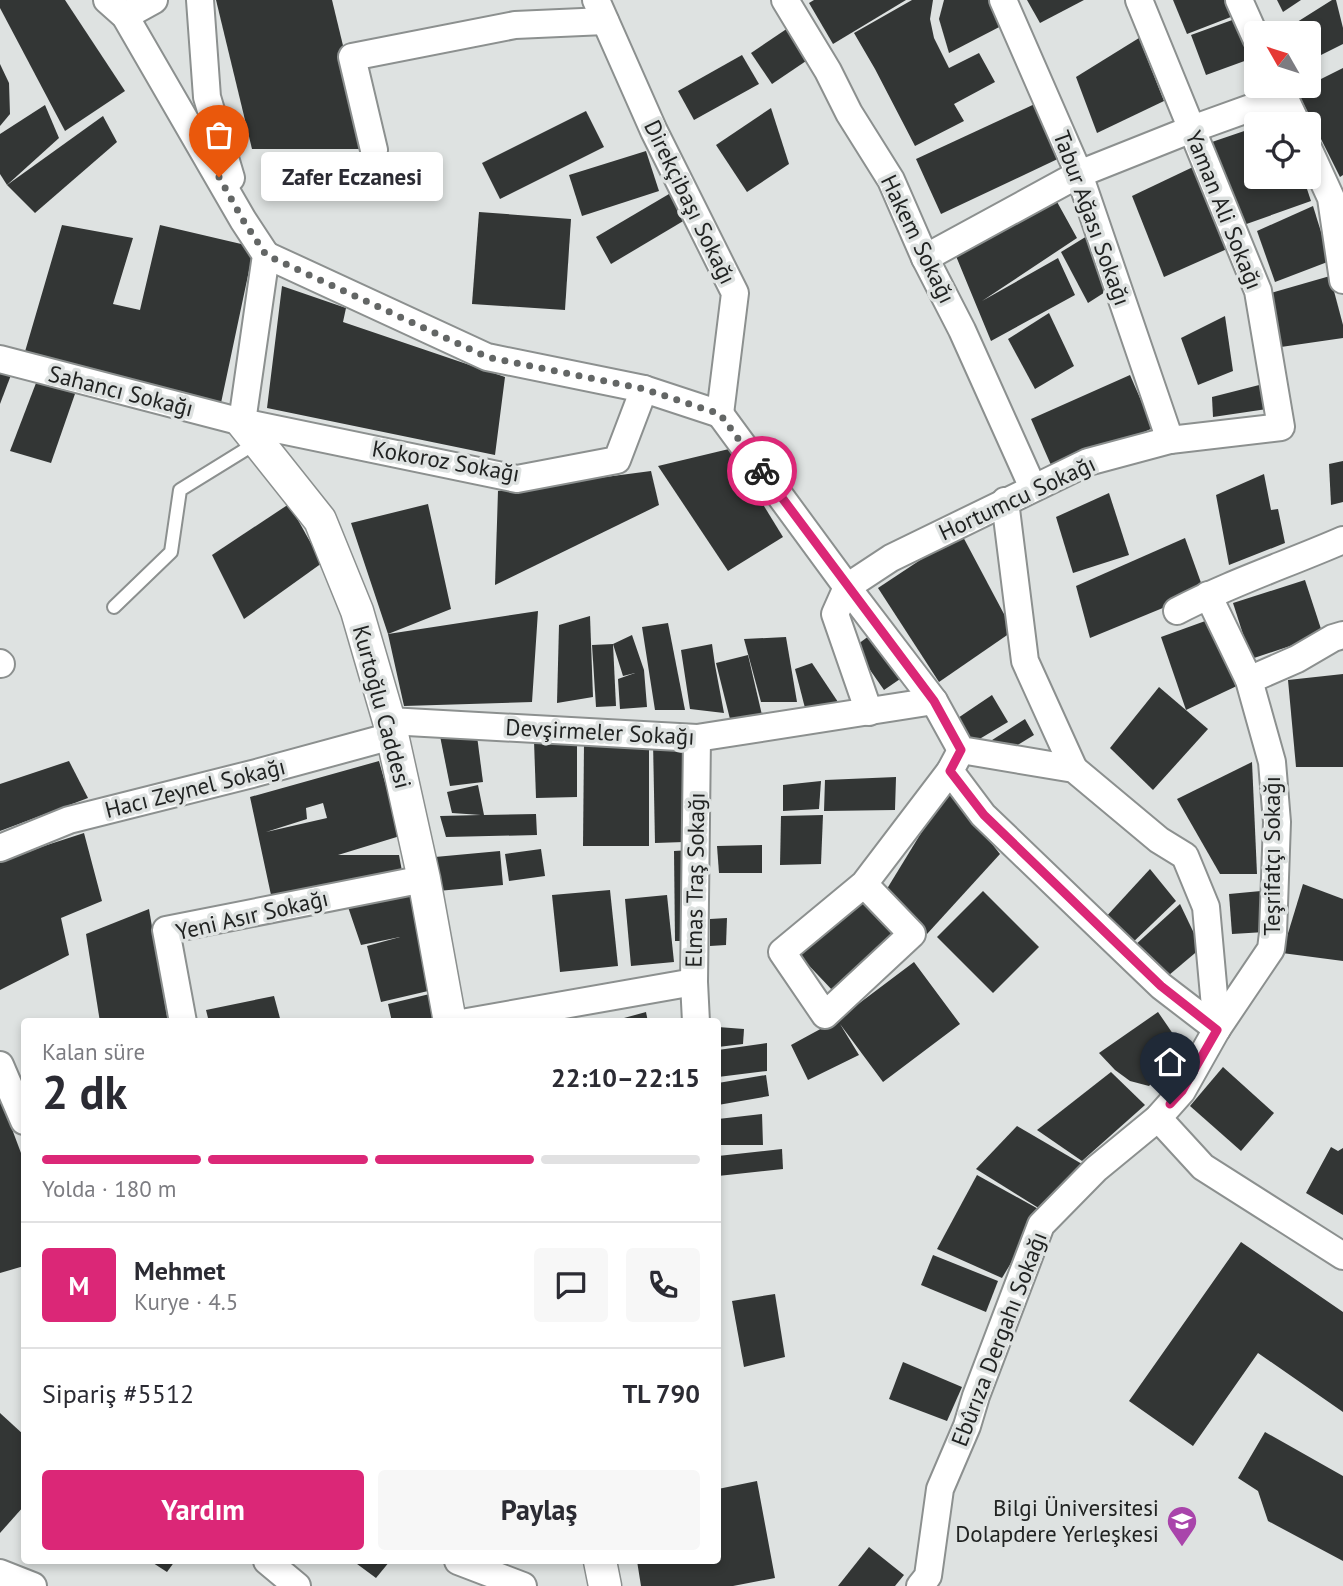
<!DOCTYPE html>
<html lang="tr">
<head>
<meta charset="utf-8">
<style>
  body { margin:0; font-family:"PT Sans",sans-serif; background:#f7f7f7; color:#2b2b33; height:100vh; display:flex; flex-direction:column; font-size:26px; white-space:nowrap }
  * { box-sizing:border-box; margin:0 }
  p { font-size:23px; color:#7c7c81 }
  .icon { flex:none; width:38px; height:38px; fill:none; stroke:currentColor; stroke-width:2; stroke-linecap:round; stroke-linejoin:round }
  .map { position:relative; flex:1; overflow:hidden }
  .sheet { position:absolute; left:21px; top:1018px; width:700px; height:546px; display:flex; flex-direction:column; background:#fff; border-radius:7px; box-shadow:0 4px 10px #0003 }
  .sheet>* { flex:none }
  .needle { width:46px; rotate:309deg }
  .buttons { position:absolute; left:1244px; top:21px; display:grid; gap:14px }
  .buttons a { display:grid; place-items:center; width:77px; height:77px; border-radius:7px; background:#fff; box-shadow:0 4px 10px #0003; font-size:35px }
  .pin { position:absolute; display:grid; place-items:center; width:60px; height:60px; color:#fff; margin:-72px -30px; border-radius:50% 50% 50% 0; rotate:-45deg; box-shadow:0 0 7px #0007 }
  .pin .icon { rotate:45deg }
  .courier { position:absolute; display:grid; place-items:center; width:70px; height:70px; margin:-35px; border:5px solid #db2777; border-radius:50%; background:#fff; color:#222; box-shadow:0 2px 9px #0007 }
  .bubble { position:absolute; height:49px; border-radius:7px; background:#fff; box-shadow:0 4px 10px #0003; font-size:23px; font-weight:700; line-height:49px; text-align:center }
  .overview em { font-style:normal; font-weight:700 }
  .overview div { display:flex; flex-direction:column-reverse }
  .overview { display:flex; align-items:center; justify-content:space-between; height:119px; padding:0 21px }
  h1 { font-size:46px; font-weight:700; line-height:52px }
  .bar { display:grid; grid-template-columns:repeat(4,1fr); gap:10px 7px; align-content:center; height:84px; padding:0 21px }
  .bar i { height:9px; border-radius:5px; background:#e1e1e2 }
  .bar .current { background:#db2777 }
  .bar p { grid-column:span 4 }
  .line { display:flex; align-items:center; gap:18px; padding:0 21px; border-top:2px solid #e1e1e2 }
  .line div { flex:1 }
  .round { display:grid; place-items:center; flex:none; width:74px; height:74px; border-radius:7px; background:#f7f7f7 }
  .action { display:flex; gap:14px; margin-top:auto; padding:14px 21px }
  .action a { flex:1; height:80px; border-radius:7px; background:#db2777; color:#fff; font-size:28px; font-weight:700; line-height:80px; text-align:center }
  .action a+a { background:#f7f7f7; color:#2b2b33 }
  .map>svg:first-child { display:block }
  .building { fill:#333635; fill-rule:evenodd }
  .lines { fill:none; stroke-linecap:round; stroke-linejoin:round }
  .service-casing { stroke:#8c908f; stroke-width:16 }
  .minor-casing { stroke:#8c908f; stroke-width:30 }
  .tertiary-casing { stroke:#8c908f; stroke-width:35 }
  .service { stroke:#fff; stroke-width:12 }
  .minor { stroke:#fff; stroke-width:26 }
  .tertiary { stroke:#fff; stroke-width:32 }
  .done { stroke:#636665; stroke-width:7; stroke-dasharray:0 12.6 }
  .route { stroke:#db2777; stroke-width:9 }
  .labels { text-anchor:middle; stroke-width:7; stroke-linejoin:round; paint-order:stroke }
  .street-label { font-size:23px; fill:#212322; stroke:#dee2e1 }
  .poi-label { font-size:23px; fill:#212322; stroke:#dee2e1; text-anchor:end }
</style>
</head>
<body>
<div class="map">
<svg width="1343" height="1586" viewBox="0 0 1343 1586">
  <rect width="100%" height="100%" fill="#dee2e1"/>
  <g class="building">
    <path d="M0 0H65L125 91 65 131 0 8Z"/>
    <path d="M216 0H332L368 149H252Z"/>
    <path d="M814 0H906L833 44 809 3Z"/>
    <path d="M912 0H933L930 19 934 38 949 68 979 53 995 82 954 104 964 121 915 146 875 69 854 33Z"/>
    <path d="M944 0H995L1007 23 949 53 939 19Z"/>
    <path d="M1027 0H1084L1040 23Z"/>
    <path d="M1173 0H1230L1236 15 1187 34Z"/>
    <path d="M1277 0H1301L1283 12Z"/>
    <path d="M1332 0H1336L1343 28V44L1309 61V33H1288L1286 29Z"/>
    <path d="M1235 19 1250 59 1206 75 1191 35Z"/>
    <path d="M788 28 809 59 772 84 751 53Z"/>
    <path d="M1139 38 1164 101 1097 133 1076 77Z"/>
    <path d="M742 55 759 84 694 120 678 91Z"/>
    <path d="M0 64 9 83 10 114 0 126Z"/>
    <path d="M1343 68V175L1340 177 1297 91Z"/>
    <path d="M1039 102 1064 156 941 214 916 159Z"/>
    <path d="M45 105 59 138 7 185 0 174V134Z"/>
    <path d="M771 108 789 164 747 192 716 145Z"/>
    <path d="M586 111 604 147 500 199 482 163Z"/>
    <path d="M103 116 117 142 35 213 7 185Z"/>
    <path d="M1282 118 1284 124H1265Z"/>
    <path d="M1256 127V177H1303L1311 201 1238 227 1209 143Z"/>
    <path d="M646 151 659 191 582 216 569 175Z"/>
    <path d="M1193 167 1227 249 1164 277 1132 196Z"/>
    <path d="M669 194 685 220 611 264 596 237Z"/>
    <path d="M1056 200 1077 238 982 301 1058 258 1075 295 991 341 951 244Z"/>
    <path d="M1313 206 1330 261 1275 282 1257 231Z"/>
    <path d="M479 212 571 219 565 310 472 304Z"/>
    <path d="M62 225 133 238 113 304 140 310 160 225 254 247 221 403 24 355Z"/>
    <path d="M1092 233 1113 287 1088 303 1061 252Z"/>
    <path d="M1330 276 1343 325V338L1274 348 1264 295Z"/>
    <path d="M282 286 346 308 343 322 505 377 495 455 267 408Z"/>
    <path d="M1049 313 1074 366 1035 389 1008 339Z"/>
    <path d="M1225 316 1233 371 1198 385 1181 338Z"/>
    <path d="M0 372 11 375 0 404Z"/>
    <path d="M1130 375 1153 428 1054 472 1031 419Z"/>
    <path d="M1271 382 1273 408 1213 417 1212 397Z"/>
    <path d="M36 383 76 391 51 463 10 451Z"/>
    <path d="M729 449 783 537 728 571 658 466Z"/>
    <path d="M1343 461V502L1331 505 1329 464Z"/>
    <path d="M651 471 659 505 495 585 498 491Z"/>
    <path d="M1264 474 1271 510 1278 509 1285 543 1229 565 1216 495Z"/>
    <path d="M1109 493 1129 555 1073 573 1056 517Z"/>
    <path d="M289 504 322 563 244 619 212 555Z"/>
    <path d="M428 504 451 609 388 634 538 611 532 702 404 706 388 634 351 523Z"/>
    <path d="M961 533 1013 631 939 682 878 588Z"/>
    <path d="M1185 538 1204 591 1090 638 1076 586Z"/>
    <path d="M1305 580 1323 635 1251 659 1233 603Z"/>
    <path d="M590 616 593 697 557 703 559 625Z"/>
    <path d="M1208 620 1241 684 1186 710 1161 637Z"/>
    <path d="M668 623 685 710H655L642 627Z"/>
    <path d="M873 633 903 677 884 690 854 647Z"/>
    <path d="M632 635 644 670 647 707 620 709 618 679 635 673 623 676 613 644Z"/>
    <path d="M786 637 797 702H761L744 639Z"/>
    <path d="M613 644 616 706 596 707 592 645Z"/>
    <path d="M712 644 715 665 724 713 690 709 681 650Z"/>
    <path d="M748 655 762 715 731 723 716 663Z"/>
    <path d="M812 663 838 702 805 708 795 669Z"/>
    <path d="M1343 674V767H1296L1288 680Z"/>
    <path d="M1159 687 1208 729 1153 790 1110 748Z"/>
    <path d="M992 695 1008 722 966 747 949 724Z"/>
    <path d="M1025 719 1034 735 1001 755 989 742Z"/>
    <path d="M440 736H477L483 782 450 786Z"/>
    <path d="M534 741 577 742V797L536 798Z"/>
    <path d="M653 741H682L684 842 655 843Z"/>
    <path d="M584 745H649V846H583Z"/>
    <path d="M69 761 88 798 0 831V784Z"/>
    <path d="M379 761 400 836 338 855H399L404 882 345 885 271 895 250 797ZM323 803 327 818 266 832 307 819 306 808Z"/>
    <path d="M1252 762 1257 874H1220L1177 799Z"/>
    <path d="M896 777 895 810 824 811 825 780Z"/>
    <path d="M821 781 819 809 783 811V785Z"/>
    <path d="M478 785 484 815 536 814 537 835 446 837 440 816 481 815 452 813 447 792Z"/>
    <path d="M948 789 1000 854 927 934 885 892Z"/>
    <path d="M823 815 821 864 780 865 781 816Z"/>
    <path d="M84 833 102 901 61 918 69 955 0 990V863L44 846Z"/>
    <path d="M762 845V873H719L717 846Z"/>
    <path d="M541 849 545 876 509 881 505 854Z"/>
    <path d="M691 850 692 941H675L674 851Z"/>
    <path d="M500 851 503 885 438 891 435 857Z"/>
    <path d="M1150 869 1176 901 1128 947 1104 919Z"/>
    <path d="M1303 884 1343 899V961L1282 953Z"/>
    <path d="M610 890 618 966 560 972 552 895Z"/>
    <path d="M983 891 1039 947 993 993 937 937Z"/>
    <path d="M1261 891 1265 932 1232 934 1229 894Z"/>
    <path d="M422 892 441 988 381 1002 367 946 400 937 361 945 348 907Z"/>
    <path d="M667 895 674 962 631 966 625 899Z"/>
    <path d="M862 897 897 934 834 992 799 955Z"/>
    <path d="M1180 904 1201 948 1162 981 1133 947Z"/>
    <path d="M149 909 168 1022H100L86 934Z"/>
    <path d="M727 918 726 945 710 946V919Z"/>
    <path d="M914 962 960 1024 883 1082 840 1024 859 1055 808 1080 791 1045 837 1020Z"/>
    <path d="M438 992 445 1022H429L433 1019 421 1022H392L388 1004Z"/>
    <path d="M274 996 281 1022H209L206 1010Z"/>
    <path d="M646 1012 648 1022H613V1021Z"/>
    <path d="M1158 1012 1182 1047 1149 1086 1130 1081 1115 1070 1099 1053Z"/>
    <path d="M718 1027 744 1029 743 1044 718 1047Z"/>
    <path d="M767 1043V1071L718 1077V1050Z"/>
    <path d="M1223 1067 1274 1113 1241 1151 1190 1106Z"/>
    <path d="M1111 1072 1145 1105 1082 1161 1037 1130Z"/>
    <path d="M766 1075 769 1096 718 1105V1083Z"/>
    <path d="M0 1097 24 1161V1266L0 1273Z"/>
    <path d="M762 1114 763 1145H718V1119Z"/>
    <path d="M1017 1126 1082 1164 1045 1212 976 1169Z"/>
    <path d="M1331 1147 1338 1151 1343 1148V1215L1306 1193Z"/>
    <path d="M782 1149 783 1169 718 1176V1156Z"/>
    <path d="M977 1175 1042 1211 1002 1278 937 1249Z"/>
    <path d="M1241 1242 1343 1312V1412L1258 1353 1193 1446 1129 1401Z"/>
    <path d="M933 1255 998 1281 986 1312 921 1285Z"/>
    <path d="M775 1294 785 1357 744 1367 732 1301Z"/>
    <path d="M903 1362 962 1387 947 1421 889 1399Z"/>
    <path d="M0 1413 24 1435V1506L0 1533Z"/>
    <path d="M1265 1432 1343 1476V1561L1268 1521 1258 1491 1238 1478Z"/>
    <path d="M757 1481 775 1578 733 1586H641L637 1561H718V1489Z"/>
    <path d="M869 1547 904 1575 895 1586H838Z"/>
    <path d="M150 1561H175L167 1572Z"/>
    <path d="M353 1561H390L376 1578Z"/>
  </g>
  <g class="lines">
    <g class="service-casing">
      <path id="service" d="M114 607 171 552 180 490 256 443"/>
    </g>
    <g class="minor-casing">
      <g id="minor">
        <path d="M107 0 125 16 243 220 266 255 242 422"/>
        <path d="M200 0 207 97 231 178"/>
        <path d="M596 0 654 131 735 293 720 414"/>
        <path d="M785 0 828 71 849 113 891 180 925 258 962 330 1033 488"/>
        <path d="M1003 0 1079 174 1170 440"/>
        <path d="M1239 0 1256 38"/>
        <path d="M125 16 154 0"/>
        <path d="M1279 86 1297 124"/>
        <path d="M374 150 352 57 515 25 605 21"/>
        <path d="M1309 150 1331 198 1343 280"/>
        <path d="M266 255 487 357 644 389 720 414"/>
        <path d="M925 258 1079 174 1192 129 1284 96"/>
        <path d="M0 359 242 422 517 479 617 460 644 389"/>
        <path d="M720 414 847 587 934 701 961 750 1074 769 1159 840 1185 856 1206 907 1217 1029"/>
        <path d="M1005 501 1025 661 1074 769"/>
        <path d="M1177 611C1230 583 1288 564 1343 540"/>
        <path d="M0 663 1 664"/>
        <path d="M1249 680 1297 659 1333 638 1343 635"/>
        <path d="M869 712 835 614 847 587 891 558 1088 462 1170 440 1281 427 1258 291 1139 0"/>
        <path d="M389 721 697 738 934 701"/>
        <path d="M958 756 950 771 983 815 1161 986 1217 1029"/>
        <path d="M0 848 69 820 256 773 392 736"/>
        <path d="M864 884 912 934 825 1015 782 952 864 884 950 771"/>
        <path d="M183 1022 166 930 424 879"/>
        <path d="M467 1022 694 982"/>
        <path d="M696 1022 694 982 697 738"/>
        <path d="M0 1065 24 1121"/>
        <path d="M1158 1118 1203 1167 1343 1256"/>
        <path d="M267 1561 297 1586"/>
        <path d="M458 1561 523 1586"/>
        <path d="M0 1573 33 1586"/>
        <path d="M920 1586 928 1576 940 1489 967 1426 976 1396 1041 1225 1096 1169 1158 1118 1182 1091 1217 1029 1271 949 1273 933 1277 822 1272 762 1249 680 1208 595"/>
      </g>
    </g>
    <g class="tertiary-casing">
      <g id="tertiary">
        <path d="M242 422 320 520 357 611 389 721 424 879 450 1022"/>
        <path d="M600 1561 605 1586"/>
      </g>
    </g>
    <use href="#service" class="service"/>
    <use href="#minor" class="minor"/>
    <use href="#tertiary" class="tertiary"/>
  </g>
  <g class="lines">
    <path class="done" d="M219 177 243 220 266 255 487 357 644 389 720 414 762 471"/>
    <path class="route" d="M762 471 934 701 961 750 950 771 984 815 1161 986 1217 1030 1182 1091 1170 1104"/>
  </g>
  <defs>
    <g id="university-pin" transform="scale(1.575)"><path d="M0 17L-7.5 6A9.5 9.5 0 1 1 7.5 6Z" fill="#a945ab" stroke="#dee2e1"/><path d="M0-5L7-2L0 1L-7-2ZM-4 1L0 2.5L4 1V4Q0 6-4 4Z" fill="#fff"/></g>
  </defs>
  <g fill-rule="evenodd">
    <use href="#university-pin" x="1182" y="1521"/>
  </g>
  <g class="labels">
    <g class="street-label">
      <text transform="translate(690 202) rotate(64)" y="8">Direkçibaşı Sokağı</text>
      <text transform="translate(1224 210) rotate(68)" y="8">Yaman Ali Sokağı</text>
      <text transform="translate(1092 218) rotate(70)" y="8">Tabur Ağası Sokağı</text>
      <text transform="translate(918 239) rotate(64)" y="8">Hakem Sokağı</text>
      <text transform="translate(121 391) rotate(14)" y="8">Sahancı Sokağı</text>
      <text transform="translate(446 461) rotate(10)" y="8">Kokoroz Sokağı</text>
      <text transform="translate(1017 498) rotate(-25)" y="8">Hortumcu Sokağı</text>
      <text transform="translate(382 707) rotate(75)" y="8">Kurtoğlu Caddesi</text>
      <text transform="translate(600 732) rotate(3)" y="8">Devşirmeler Sokağı</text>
      <text transform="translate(195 788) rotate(-14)" y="8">Hacı Zeynel Sokağı</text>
      <text transform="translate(1272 856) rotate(-90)" y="8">Teşrifatçı Sokağı</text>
      <text transform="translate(695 880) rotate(-89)" y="8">Elmas Traş Sokağı</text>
      <text transform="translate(252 915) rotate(-13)" y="8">Yeni Asır Sokağı</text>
      <text transform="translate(999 1339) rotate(-69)" y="8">Ebûrıza Dergahı Sokağı</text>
    </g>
    <g class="poi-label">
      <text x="1159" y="1516">Bilgi Üniversitesi<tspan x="1159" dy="26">Dolapdere Yerleşkesi</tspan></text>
    </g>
  </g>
</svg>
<div class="buttons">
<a><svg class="needle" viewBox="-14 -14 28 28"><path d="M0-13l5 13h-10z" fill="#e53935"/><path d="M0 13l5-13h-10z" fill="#7c7c81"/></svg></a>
<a><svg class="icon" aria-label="locate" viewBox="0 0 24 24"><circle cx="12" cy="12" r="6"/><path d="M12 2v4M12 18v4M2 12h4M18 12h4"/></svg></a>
</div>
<div class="pin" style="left:219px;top:177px;background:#ea580c"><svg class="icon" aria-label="bag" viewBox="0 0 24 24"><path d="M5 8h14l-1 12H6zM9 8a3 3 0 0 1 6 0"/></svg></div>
<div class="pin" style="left:1170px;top:1104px;background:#1f2937"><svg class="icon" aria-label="home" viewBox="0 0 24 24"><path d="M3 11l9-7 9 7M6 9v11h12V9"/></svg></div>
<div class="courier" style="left:762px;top:471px"><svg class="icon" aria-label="bike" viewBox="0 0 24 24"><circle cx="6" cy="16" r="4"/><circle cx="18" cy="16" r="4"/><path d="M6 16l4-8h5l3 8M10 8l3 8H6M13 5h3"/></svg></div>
<div class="bubble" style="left:261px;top:152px;width:182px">Zafer Eczanesi</div>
<section class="sheet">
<div class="overview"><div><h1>2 dk</h1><p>Kalan süre</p></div><em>22:10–22:15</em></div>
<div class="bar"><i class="current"></i><i class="current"></i><i class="current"></i><i></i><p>Yolda · 180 m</p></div>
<div class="line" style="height:126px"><b class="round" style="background:#db2777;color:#fff">M</b><div><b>Mehmet</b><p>Kurye · 4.5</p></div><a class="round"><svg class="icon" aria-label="chat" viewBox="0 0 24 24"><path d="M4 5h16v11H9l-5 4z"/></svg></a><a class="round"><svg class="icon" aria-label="phone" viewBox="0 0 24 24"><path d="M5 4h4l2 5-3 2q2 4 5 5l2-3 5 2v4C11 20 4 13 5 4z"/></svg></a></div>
<div class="line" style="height:91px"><div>Sipariş #5512</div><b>TL 790</b></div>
<div class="action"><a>Yardım</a><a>Paylaş</a></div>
</section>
</div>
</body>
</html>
